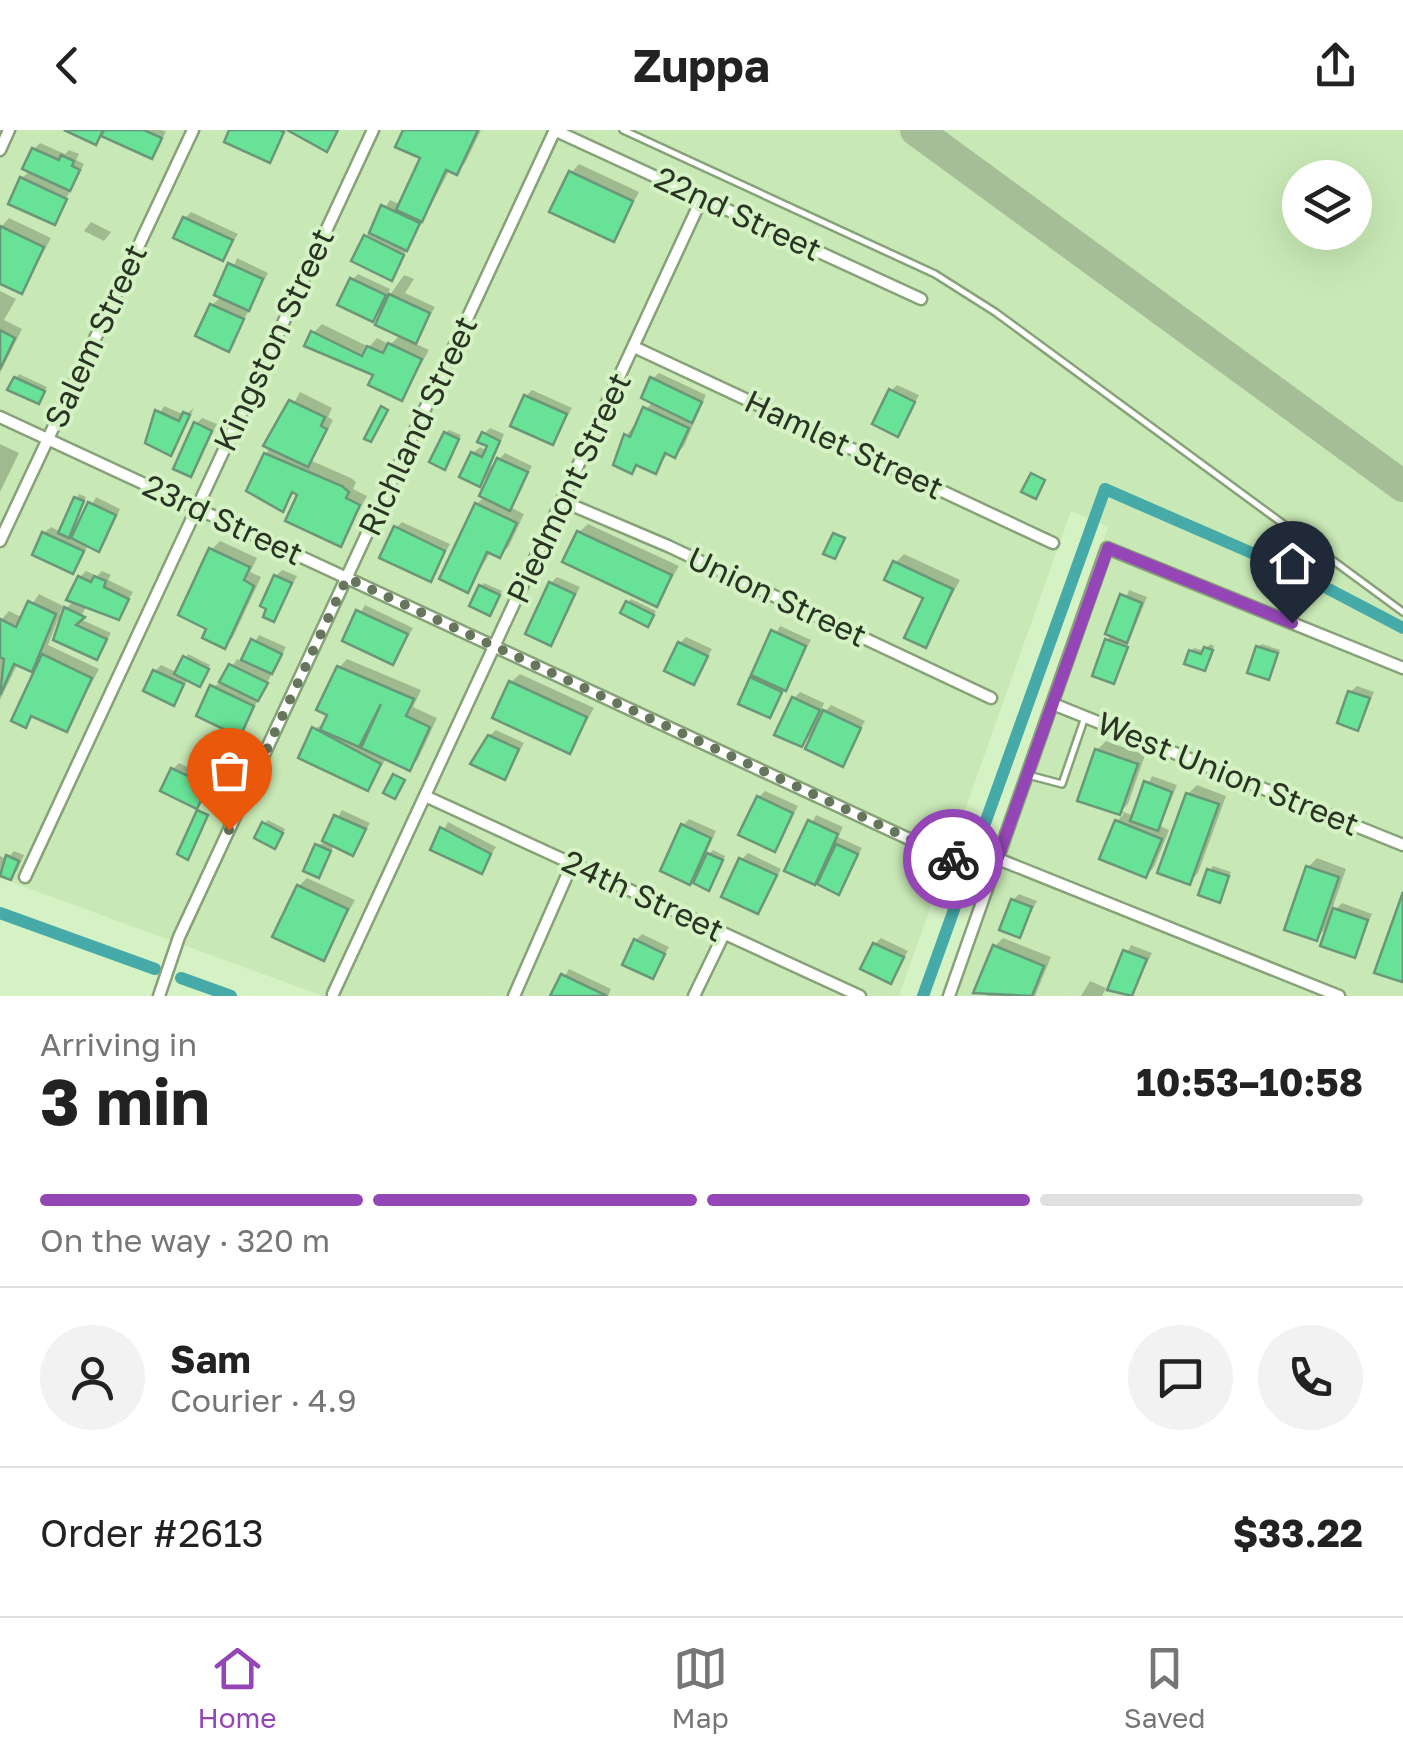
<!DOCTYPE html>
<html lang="en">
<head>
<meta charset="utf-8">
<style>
  body { margin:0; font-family:"Golos Text",sans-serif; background:#f2f2f2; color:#222; height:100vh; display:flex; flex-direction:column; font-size:38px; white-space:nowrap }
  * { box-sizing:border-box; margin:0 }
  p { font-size:32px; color:#767676 }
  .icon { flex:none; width:55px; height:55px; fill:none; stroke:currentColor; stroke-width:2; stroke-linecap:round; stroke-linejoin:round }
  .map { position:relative; height:866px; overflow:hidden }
  .drawer { display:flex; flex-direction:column; background:#fff; flex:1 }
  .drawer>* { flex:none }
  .fabs { position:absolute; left:1282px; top:30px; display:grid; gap:20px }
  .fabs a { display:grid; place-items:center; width:90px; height:90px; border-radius:50%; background:#fff; box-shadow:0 10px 40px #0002; font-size:50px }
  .pin { position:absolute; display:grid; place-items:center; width:85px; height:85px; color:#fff; margin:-102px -42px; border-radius:50% 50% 50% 0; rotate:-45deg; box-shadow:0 0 10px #0007 }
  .pin .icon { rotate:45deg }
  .courier { position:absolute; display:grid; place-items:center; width:100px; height:100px; margin:-50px; border:8px solid #9446b6; border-radius:50%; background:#fff; color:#222; box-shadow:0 2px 12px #0007 }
  .head em { font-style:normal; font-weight:700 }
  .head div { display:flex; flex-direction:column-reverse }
  .head { display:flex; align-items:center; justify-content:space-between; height:170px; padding:0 40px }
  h1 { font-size:65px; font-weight:700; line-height:75px }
  .bar { display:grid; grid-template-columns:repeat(4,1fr); gap:15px 10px; align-content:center; height:120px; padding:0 40px }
  .bar i { height:12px; border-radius:8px; background:#e0e0e0 }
  .bar .on { background:#9446b6 }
  .bar p { grid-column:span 4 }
  .line { display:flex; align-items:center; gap:25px; padding:0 40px; border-top:2px solid #e0e0e0 }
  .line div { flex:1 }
  .round { display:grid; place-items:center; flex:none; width:105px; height:105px; border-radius:52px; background:#f2f2f2 }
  header { display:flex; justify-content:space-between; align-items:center; height:130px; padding:0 40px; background:#fff; font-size:45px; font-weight:700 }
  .dock { display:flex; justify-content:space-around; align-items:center; height:140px; border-top:2px solid #e0e0e0; background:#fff; font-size:28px; color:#767676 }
  .dock a { display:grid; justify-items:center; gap:5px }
  .dock .on { color:#9446b6 }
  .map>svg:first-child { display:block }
  .built { fill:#c8e9b5; fill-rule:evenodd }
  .shadow { fill:#0003 }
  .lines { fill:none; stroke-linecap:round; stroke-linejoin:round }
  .canal { stroke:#46aaa9; stroke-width:12 }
  .taxiway { stroke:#a6be98; stroke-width:32 }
  .building { fill:#67e297; stroke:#6a9778; stroke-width:2.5 }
  .service-casing { stroke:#87a278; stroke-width:10 }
  .minor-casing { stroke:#87a278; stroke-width:15 }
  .service { stroke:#fff; stroke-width:5 }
  .minor { stroke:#fff; stroke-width:10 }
  .done { stroke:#65765c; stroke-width:10; stroke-dasharray:0 18 }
  .route { stroke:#9446b6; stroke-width:12 }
  .labels { text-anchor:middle; stroke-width:8; stroke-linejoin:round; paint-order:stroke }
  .street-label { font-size:32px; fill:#293423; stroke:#d5f2c5 }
</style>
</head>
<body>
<header><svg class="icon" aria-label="back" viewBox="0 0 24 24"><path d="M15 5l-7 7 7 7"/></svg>Zuppa<svg class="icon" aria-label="share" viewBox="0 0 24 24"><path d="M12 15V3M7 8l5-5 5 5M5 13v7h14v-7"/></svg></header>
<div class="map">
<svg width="1403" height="866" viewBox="0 0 1403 866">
  <rect width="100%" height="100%" fill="#d5f2c5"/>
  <path class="built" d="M0 0H1403V866H941L1108 397 1071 381 899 866H323L0 748ZM1300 48H1355V102H1300Z"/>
  <g class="shadow">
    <path d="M70 0H162L166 2 152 26 103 4 95 12Z"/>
    <path d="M232 0H339L327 19 286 0 269 30Z"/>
    <path d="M406 0H481L465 33 457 42 450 39 392 148 366 107 390 70 401 75 423 27Z"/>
    <path d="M40 13 65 24 69 20 79 24 76 30 84 34 54 92 22 48 31 40 34 19Z"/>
    <path d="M579 34 639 62 613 109 571 43Z"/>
    <path d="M191 82 238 104 223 128 185 88Z"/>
    <path d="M9 88 51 108 22 162 0 151V98Z"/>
    <path d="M91 92 111 102 104 111 84 101Z"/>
    <path d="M237 128 268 143 229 219 212 175 222 166Z"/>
    <path d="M358 144 390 159 385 172 404 145 414 149 405 163 435 177 414 213 429 220 402 268 376 244 313 203 322 194 369 217 377 208 390 215 401 204 386 176 373 189 352 150Z"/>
    <path d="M0 161 16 169 4 190 22 199 0 243Z"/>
    <path d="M659 243 706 265 684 316 675 325 669 322 655 341 638 334 631 341 626 306 653 271 652 249Z"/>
    <path d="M19 244 47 257 38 271 16 248Z"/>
    <path d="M897 255 919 265 898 304 891 261Z"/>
    <path d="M532 260 572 278 553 312 526 266Z"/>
    <path d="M300 262 332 278 328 287 333 290 312 331 351 348 356 352 353 359 367 366 340 414 300 364 295 361 283 378 266 324Z"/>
    <path d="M164 276 185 285 194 278 170 323 147 305Z"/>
    <path d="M202 288 217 294 190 344 196 294Z"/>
    <path d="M490 298 504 304 490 338 505 323 532 336 510 377 524 384 509 416 500 425 491 421 468 460 477 374 485 366 492 342 480 354 473 323 480 317 487 321 490 315 484 304Z"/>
    <path d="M449 300 461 305 448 333 446 303Z"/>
    <path d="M0 314 19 323 0 362Z"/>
    <path d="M79 364 86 367 69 408 73 410 96 367 120 379 105 412 99 419 89 414 73 441 44 403 51 397 61 402Z"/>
    <path d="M402 392 450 414 430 449 396 398Z"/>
    <path d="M588 394 679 436 656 474 579 402Z"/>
    <path d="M220 411 257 428 250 442 261 447 233 507 224 516 210 498 211 420Z"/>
    <path d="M904 424 960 450 925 515 927 467 895 433Z"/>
    <path d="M282 440 297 446 274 489 276 446Z"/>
    <path d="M86 441 97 446 102 441 111 445 108 450 133 462 118 487 87 475 80 489 111 503 97 527 58 489 48 515 99 539 67 599 35 585 25 595 37 542 18 533 0 570V491L9 481 23 488 39 464 63 476 59 485 75 470 80 447Z"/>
    <path d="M557 447 580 457 551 514V453Z"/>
    <path d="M484 453 502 461 490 483 481 457Z"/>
    <path d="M1129 460 1147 467 1113 551 1108 510Z"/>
    <path d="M631 469 656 481 651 490 628 473Z"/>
    <path d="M365 475 413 498 393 532 345 510Z"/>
    <path d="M780 496 811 510 769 585 752 549Z"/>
    <path d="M259 505 286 517 240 604 212 557 222 552 237 529 243 532Z"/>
    <path d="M686 507 712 519 694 552 680 513Z"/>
    <path d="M1210 514 1214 516 1204 539 1191 521 1194 518 1205 521Z"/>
    <path d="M1262 514 1280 520 1269 548 1258 517Z"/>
    <path d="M188 524 210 535 203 550 188 549 174 573 155 541 161 535 178 543Z"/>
    <path d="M347 529 421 560 413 577 437 588 418 629 410 638 387 627 368 658 314 599 327 592 339 538Z"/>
    <path d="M520 544 594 578 569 621 511 552Z"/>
    <path d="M1357 556 1374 562 1358 598 1350 562Z"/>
    <path d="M800 562 824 573 818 589 831 575 865 591 842 634 815 601 802 614 794 568Z"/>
    <path d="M496 600 524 613 505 647 489 606Z"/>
    <path d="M1106 611 1145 625 1128 674 1121 681 1134 686 1152 646 1177 655 1160 696 1169 700 1154 737 1146 746 1117 691 1124 684 1080 669 1097 620Z"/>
    <path d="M179 633 212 649 196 676 173 639Z"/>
    <path d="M1197 655 1226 666 1198 743 1189 752 1188 664Z"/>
    <path d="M765 661 798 676 774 720 759 667Z"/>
    <path d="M342 680 370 693 353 723 334 714 322 742 317 715 324 713Z"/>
    <path d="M816 685 843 697 838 707 862 718 839 762 788 740Z"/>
    <path d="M689 689 716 701 703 730 713 720 725 726 712 754 701 740 689 752 683 695Z"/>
    <path d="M268 690 285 699 278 712 264 694Z"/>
    <path d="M448 692 496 717 481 741 433 719Z"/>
    <path d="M14 721 24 725 17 741 10 747 0 744V726L7 729Z"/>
    <path d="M748 723 781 739 758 781 742 729Z"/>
    <path d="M1317 728 1346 739 1330 785 1342 773 1372 784 1354 825 1330 795 1316 808 1308 737Z"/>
    <path d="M1213 736 1231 742 1219 770 1210 740Z"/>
    <path d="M307 748 355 770 323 828 299 756Z"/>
    <path d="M1019 764 1037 771 1019 805 1013 770Z"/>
    <path d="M642 804 669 817 652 846 636 810Z"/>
    <path d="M881 808 908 821 890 850 875 814Z"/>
    <path d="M1003 808 1051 827 1035 866H988L977 861 995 816Z"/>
    <path d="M1131 815 1152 823 1131 866 1110 858Z"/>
    <path d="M569 839 611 859 608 866H553Z"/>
    <path d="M1090 851 1106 858 1102 866H1081Z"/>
  </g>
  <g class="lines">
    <g class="canal">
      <path d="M0 783 155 839"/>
      <path d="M181 848 231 866"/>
      <path d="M923 866 1105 359 1300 444 1403 498"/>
    </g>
    <path class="taxiway" d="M916 0 1403 356"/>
  </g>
  <g class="building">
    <path d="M64 0H103L96 15Z"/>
    <path d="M104 0H144L162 8 152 29 101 6Z"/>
    <path d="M229 0H279L284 2 270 33 224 12Z"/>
    <path d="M287 0H338L327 22Z"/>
    <path d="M403 0H478L457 45 446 40 422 92 396 80 420 28 395 17Z"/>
    <path d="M32 18 59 30 61 25 74 31 72 36 80 40 70 61 22 39Z"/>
    <path d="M569 41 633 71 614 112 549 82Z"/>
    <path d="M20 47 67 69 55 95 8 74Z"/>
    <path d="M381 75 420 93 407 121 369 103Z"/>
    <path d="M183 87 233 110 223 131 173 108Z"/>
    <path d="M0 96 44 117 22 164 0 154Z"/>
    <path d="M364 105 404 125 392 151 351 131Z"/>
    <path d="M228 133 263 149 249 181 214 165Z"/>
    <path d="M350 148 386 165 373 192 337 175Z"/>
    <path d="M389 164 430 183 416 214 375 195Z"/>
    <path d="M210 174 244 189 229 222 195 206Z"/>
    <path d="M0 200 15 208 0 239Z"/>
    <path d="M311 201 362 226 367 216 383 223 388 213 422 229 402 271 368 255 373 245 304 216Z"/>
    <path d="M14 247 45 261 39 274 7 260Z"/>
    <path d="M650 247 702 272 692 293 641 268Z"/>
    <path d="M889 259 915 272 898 307 872 294Z"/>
    <path d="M524 265 567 284 553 315 510 296Z"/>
    <path d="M289 270 325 287 321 296 327 299 308 337 263 316Z"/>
    <path d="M381 276 388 280 371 312 364 309Z"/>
    <path d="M643 277 689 298 675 328 665 323 656 344 636 335 632 344 613 335 624 304 630 307Z"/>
    <path d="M155 280 179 291 183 282 190 285 171 326 145 313Z"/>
    <path d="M194 292 212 301 191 347 173 339Z"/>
    <path d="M444 302 459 309 445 340 429 332Z"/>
    <path d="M482 302 500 311 480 357 459 347 471 322 482 327 487 316 477 312Z"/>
    <path d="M264 323 342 356 349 362 346 368 360 375 341 417 285 391 297 365 292 362 283 382 246 361Z"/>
    <path d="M497 328 528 342 510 381 479 366Z"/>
    <path d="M1031 343 1045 350 1036 369 1021 362Z"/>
    <path d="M74 367 84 371 69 408 58 403Z"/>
    <path d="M88 372 116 385 99 422 71 408Z"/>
    <path d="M475 373 517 393 500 428 487 422 468 463 439 449Z"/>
    <path d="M394 396 445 421 431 452 379 428Z"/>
    <path d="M577 401 672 445 657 477 562 432Z"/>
    <path d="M42 402 84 421 73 444 32 425Z"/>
    <path d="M833 403 845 408 835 429 823 424Z"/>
    <path d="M209 418 250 437 244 450 254 456 225 519 202 508 206 499 178 485Z"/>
    <path d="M893 431 953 459 926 518 904 508 923 468 884 450Z"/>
    <path d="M274 445 292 453 274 492 263 487 266 479 260 476Z"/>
    <path d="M78 446 91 452 94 446 106 451 104 457 129 469 119 490 66 470Z"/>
    <path d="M549 452 575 464 551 516 525 504Z"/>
    <path d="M479 455 500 465 490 486 469 476Z"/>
    <path d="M1120 464 1142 473 1127 513 1105 504Z"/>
    <path d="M28 471 56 484 32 542 14 534 0 565 4 529 0 527V489L16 497Z"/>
    <path d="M626 471 654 485 648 497 620 483Z"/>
    <path d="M64 477 85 487 76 495 107 509 97 530 53 510Z"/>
    <path d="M356 480 408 504 393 535 342 511Z"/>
    <path d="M771 500 806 516 786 561 751 545Z"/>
    <path d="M251 509 282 524 272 544 241 530Z"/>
    <path d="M1105 509 1128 517 1114 554 1092 546Z"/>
    <path d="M678 512 708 526 694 555 664 541Z"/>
    <path d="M1256 516 1278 523 1269 550 1247 543Z"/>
    <path d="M1204 517 1213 520 1205 541 1184 534 1189 520 1201 524Z"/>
    <path d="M42 524 92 548 67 602 31 586 26 598 11 591Z"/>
    <path d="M183 526 209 539 200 557 174 544Z"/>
    <path d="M229 534 268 553 258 571 219 552Z"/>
    <path d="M337 536 414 569 406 586 430 597 410 641 361 618 381 574 359 617 320 600 327 585 316 580Z"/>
    <path d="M153 540 184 554 174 576 143 561Z"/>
    <path d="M750 547 782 562 770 588 738 574Z"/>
    <path d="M509 551 587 587 570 624 492 588Z"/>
    <path d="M210 555 254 576 240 607 196 586Z"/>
    <path d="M1348 561 1370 568 1358 601 1337 593Z"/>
    <path d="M792 567 820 580 802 617 774 605Z"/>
    <path d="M823 580 861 598 843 637 805 619Z"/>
    <path d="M312 597 381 634 368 661 298 628Z"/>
    <path d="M488 605 519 619 505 650 470 634Z"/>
    <path d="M1095 619 1138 634 1120 685 1077 671Z"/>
    <path d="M171 638 208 655 197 679 160 661Z"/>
    <path d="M393 644 405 650 395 669 383 663Z"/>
    <path d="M1144 651 1172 662 1158 701 1130 691Z"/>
    <path d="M1186 663 1219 674 1190 755 1157 743Z"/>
    <path d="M757 666 793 683 775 722 738 705Z"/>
    <path d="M197 680 208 685 188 730 177 724Z"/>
    <path d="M334 685 366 699 353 726 322 711Z"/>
    <path d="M808 690 838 704 815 755 784 741Z"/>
    <path d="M1115 690 1162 709 1146 748 1099 729Z"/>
    <path d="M262 692 283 703 275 719 254 708Z"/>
    <path d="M681 694 711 708 690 755 660 741Z"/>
    <path d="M440 697 491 724 482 744 430 720Z"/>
    <path d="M315 714 331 721 319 748 303 741Z"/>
    <path d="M836 714 858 724 839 765 817 754Z"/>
    <path d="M707 723 723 730 709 761 693 753Z"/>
    <path d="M6 725 19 731 11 750 0 746Z"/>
    <path d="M739 728 777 745 758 784 721 767Z"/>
    <path d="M1306 736 1339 747 1317 811 1284 800Z"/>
    <path d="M1207 739 1229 746 1220 773 1198 765Z"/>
    <path d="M297 755 348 779 324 831 272 807Z"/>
    <path d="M1403 762V848L1402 852 1374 843Z"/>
    <path d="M1011 769 1032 777 1020 808 999 800Z"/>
    <path d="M1333 778 1368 790 1355 828 1320 816Z"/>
    <path d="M634 809 665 824 653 849 622 835Z"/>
    <path d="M873 813 904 827 891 854 860 839Z"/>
    <path d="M993 815 1044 836 1032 866 973 863Z"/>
    <path d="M1123 820 1147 829 1132 866 1107 860Z"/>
    <path d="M561 844 607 866H550Z"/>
  </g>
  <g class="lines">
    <g class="service-casing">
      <g id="service">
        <path d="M623 0 935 144 995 182 1403 482"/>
        <path d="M1028 645 1062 654 1085 587"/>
      </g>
    </g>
    <g class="minor-casing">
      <g id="minor">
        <path d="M554 0 921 169"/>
        <path d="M0 20 9 0"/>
        <path d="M634 217 1053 413"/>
        <path d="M0 287 991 747"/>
        <path d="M562 371 668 416 991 568"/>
        <path d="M0 411 193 0"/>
        <path d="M1053 574 1403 715"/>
        <path d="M425 666 860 866"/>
        <path d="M998 729 1339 866"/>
        <path d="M25 747 373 0"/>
        <path d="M333 864 702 68"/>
        <path d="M159 866 179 807 555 0"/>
        <path d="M514 866 572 734"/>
        <path d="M694 866 724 804"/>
        <path d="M949 866 1107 418 1403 538"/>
      </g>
    </g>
    <use href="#service" class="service"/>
    <use href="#minor" class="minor"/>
  </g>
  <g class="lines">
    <path class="done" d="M229 700 347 448 953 729"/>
    <path class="route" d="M953 729 991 747 1108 418 1292 493"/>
  </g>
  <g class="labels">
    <g class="street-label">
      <text transform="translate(738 84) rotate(25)" y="11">22nd Street</text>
      <text transform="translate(96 206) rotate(-65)" y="11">Salem Street</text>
      <text transform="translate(274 210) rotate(-65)" y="11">Kingston Street</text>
      <text transform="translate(418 296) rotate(-65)" y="11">Richland Street</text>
      <text transform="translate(844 315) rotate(25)" y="11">Hamlet Street</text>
      <text transform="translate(569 358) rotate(-65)" y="11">Piedmont Street</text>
      <text transform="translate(223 390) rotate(25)" y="11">23rd Street</text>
      <text transform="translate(777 467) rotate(25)" y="11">Union Street</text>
      <text transform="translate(1228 644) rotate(22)" y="11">West Union Street</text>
      <text transform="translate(643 766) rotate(25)" y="11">24th Street</text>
    </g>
  </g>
</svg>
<div class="fabs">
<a><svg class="icon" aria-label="layers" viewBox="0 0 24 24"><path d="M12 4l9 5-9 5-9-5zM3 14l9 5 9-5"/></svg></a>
</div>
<div class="pin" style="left:229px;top:700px;background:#ea580c"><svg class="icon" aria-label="bag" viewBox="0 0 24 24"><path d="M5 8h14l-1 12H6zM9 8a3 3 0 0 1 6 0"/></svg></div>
<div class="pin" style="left:1292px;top:493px;background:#1f2937"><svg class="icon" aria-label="home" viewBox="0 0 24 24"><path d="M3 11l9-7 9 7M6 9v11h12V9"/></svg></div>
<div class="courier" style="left:953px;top:729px"><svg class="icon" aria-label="bike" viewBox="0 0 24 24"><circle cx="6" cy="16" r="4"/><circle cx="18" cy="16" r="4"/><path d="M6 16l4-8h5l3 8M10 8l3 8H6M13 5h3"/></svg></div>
</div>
<section class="drawer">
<div class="head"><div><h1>3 min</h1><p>Arriving in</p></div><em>10:53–10:58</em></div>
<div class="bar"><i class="on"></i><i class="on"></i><i class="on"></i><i></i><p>On the way · 320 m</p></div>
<div class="line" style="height:180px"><a class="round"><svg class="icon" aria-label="person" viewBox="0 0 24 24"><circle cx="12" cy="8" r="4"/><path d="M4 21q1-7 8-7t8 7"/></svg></a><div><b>Sam</b><p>Courier · 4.9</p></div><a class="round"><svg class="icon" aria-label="chat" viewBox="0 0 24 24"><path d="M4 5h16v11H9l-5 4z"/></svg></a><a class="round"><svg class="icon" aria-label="phone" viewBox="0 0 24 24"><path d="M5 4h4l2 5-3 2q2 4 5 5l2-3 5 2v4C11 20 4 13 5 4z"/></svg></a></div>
<div class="line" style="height:130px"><div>Order #2613</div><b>$33.22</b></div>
</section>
<nav class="dock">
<a class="on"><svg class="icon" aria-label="home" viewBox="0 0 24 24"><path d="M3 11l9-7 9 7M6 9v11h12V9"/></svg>Home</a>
<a><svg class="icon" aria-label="map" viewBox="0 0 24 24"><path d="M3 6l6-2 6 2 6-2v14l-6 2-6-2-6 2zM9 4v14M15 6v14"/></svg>Map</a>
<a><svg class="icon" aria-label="saved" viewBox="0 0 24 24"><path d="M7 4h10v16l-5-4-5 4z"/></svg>Saved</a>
</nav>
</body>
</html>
